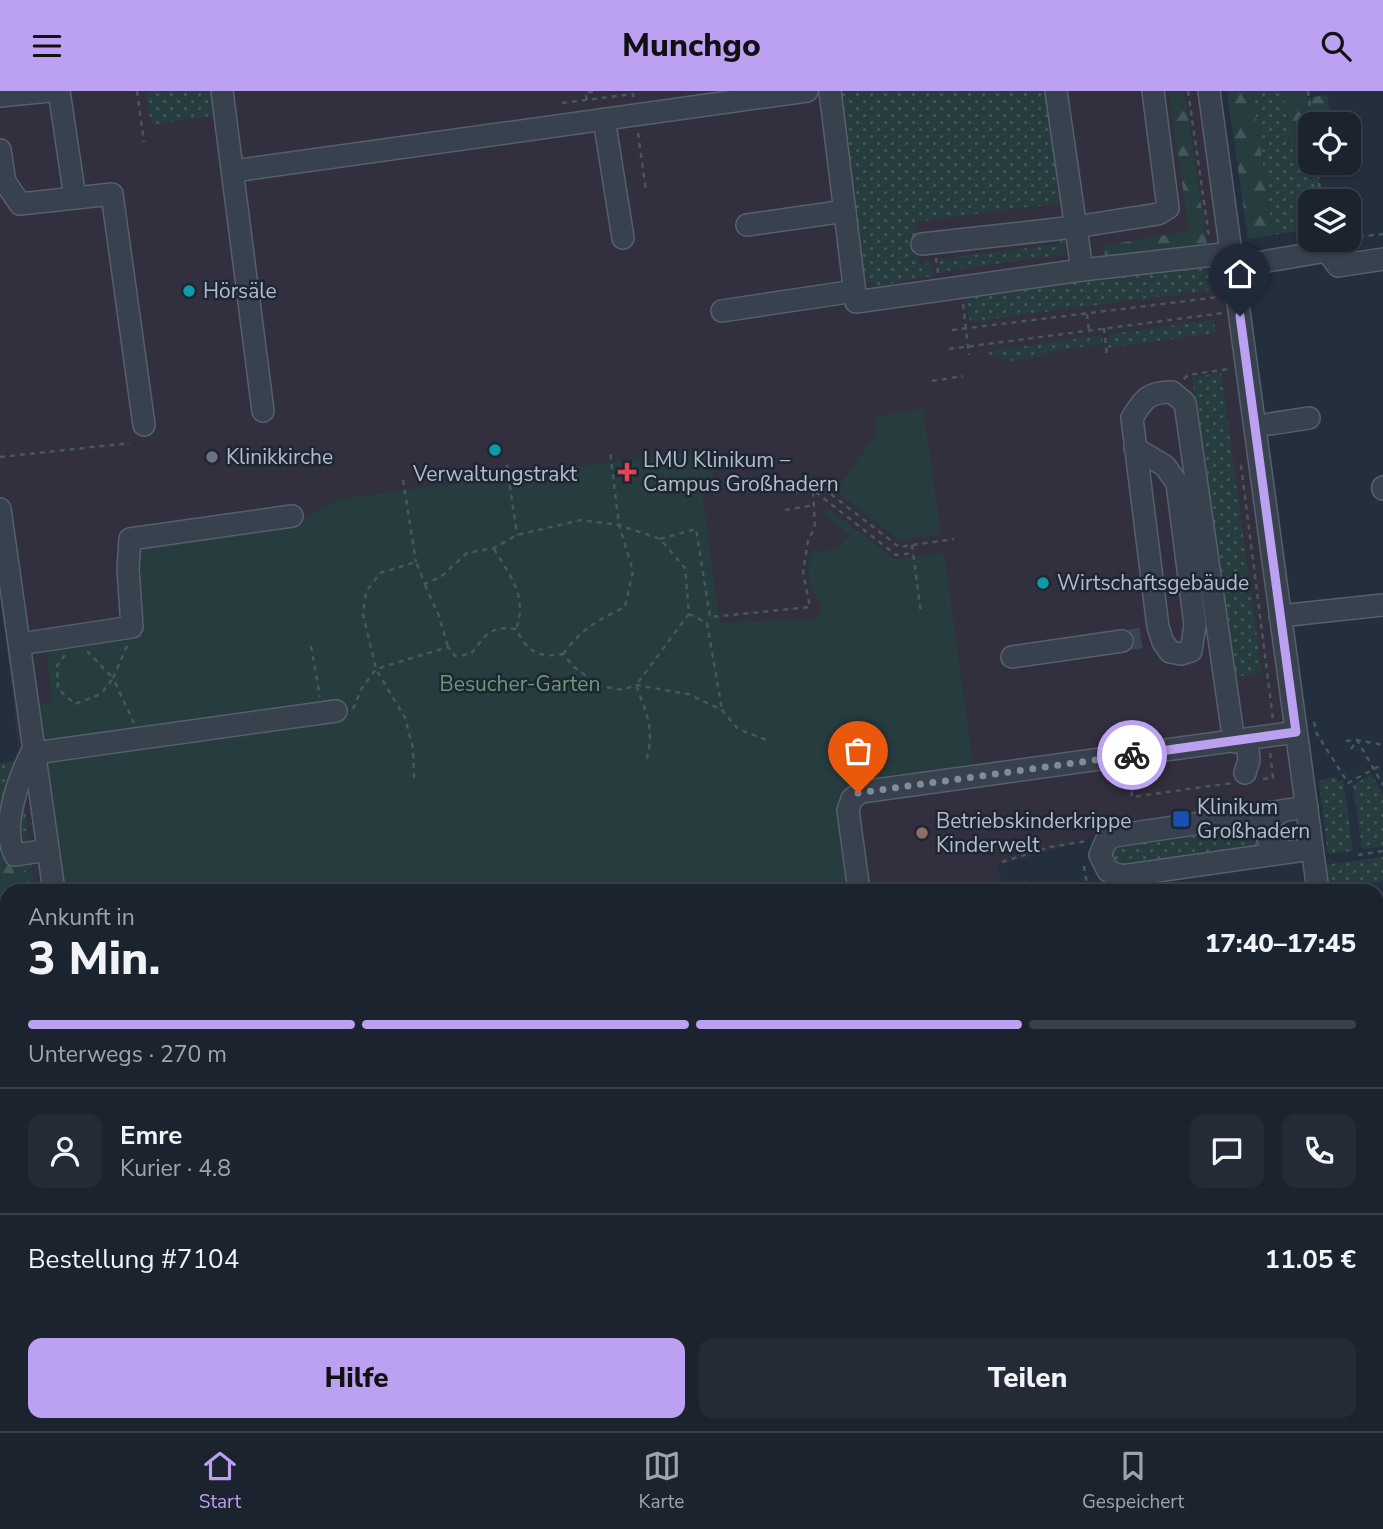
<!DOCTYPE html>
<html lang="de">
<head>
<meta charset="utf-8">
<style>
  body { margin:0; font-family:"Nunito Sans",sans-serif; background:#242b36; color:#f1f3f6; height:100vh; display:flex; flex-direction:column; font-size:26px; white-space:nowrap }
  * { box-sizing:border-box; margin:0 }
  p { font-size:23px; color:#a0a4aa }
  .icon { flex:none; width:38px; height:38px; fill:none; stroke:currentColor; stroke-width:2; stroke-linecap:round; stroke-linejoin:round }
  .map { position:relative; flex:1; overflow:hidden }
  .panel { position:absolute; left:0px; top:793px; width:1384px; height:548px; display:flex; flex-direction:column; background:#1b232e; border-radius:21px 21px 0 0; box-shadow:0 2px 5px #0004,0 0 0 2px #39404a }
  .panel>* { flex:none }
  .buttons { position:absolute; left:1298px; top:21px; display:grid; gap:14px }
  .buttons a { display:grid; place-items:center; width:63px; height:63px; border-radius:14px; background:#1b232e; box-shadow:0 2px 5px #0004,0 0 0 2px #39404a; font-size:35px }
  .pin { position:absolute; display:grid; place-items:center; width:60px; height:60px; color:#fff; margin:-72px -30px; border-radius:50% 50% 50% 0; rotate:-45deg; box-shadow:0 0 7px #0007 }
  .pin .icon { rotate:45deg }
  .courier { position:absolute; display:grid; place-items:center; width:70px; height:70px; margin:-35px; border:5px solid #bca0f2; border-radius:50%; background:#fff; color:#222; box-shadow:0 2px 9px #0007 }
  .summary em { font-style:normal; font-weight:800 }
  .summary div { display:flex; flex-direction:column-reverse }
  .summary { display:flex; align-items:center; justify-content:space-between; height:119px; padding:0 28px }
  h1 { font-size:46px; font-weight:800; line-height:52px }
  .bar { display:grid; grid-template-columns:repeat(4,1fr); gap:10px 7px; align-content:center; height:84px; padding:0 28px }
  .bar i { height:9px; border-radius:5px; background:#39404a }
  .bar .selected { background:#bca0f2 }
  .bar p { grid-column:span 4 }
  .line { display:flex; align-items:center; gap:18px; padding:0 28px; border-top:2px solid #39404a }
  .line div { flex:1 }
  .round { display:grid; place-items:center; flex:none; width:74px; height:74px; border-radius:14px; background:#242b36 }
  .cta { display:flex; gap:14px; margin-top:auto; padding:14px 28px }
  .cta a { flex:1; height:80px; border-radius:14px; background:#bca0f2; color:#111; font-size:28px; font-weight:800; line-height:80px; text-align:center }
  .cta a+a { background:#242b36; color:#f1f3f6 }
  header { display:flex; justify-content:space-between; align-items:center; height:91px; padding:0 28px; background:#bca0f2; color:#111; font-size:32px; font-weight:800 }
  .menu { display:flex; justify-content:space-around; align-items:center; height:98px; border-top:2px solid #39404a; background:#1b232e; font-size:19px; color:#a0a4aa }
  .menu a { display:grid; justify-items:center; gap:4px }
  .menu .selected { color:#bca0f2 }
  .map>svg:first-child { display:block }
  .medical { fill:#32303f }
  .grass { fill:url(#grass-dots) }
  .forest { fill:url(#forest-firs) }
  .park { fill:#263c3f }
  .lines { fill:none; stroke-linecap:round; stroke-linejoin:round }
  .minor-tunnel { stroke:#3a4453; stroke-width:21; stroke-dasharray:21 10; stroke-linecap:butt }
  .minor-casing { stroke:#565f6c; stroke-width:24 }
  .path { stroke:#44595c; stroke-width:2.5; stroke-dasharray:5 5; stroke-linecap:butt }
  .minor { stroke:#38414e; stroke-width:21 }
  .done { stroke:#828b98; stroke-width:7; stroke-dasharray:0 12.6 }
  .route { stroke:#bca0f2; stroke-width:9 }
  .culture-dot { fill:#0f9aa8; stroke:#1d2633; stroke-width:2.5 }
  .worship-dot { fill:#6b7280; stroke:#1d2633; stroke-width:2.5 }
  .health-dot { fill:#e0444e; stroke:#1d2633; stroke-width:2.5 }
  .transit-dot { fill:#1a4fb4; stroke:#1d2633; stroke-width:2.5 }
  .education-dot { fill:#8d6e63; stroke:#1d2633; stroke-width:2.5 }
  .labels { text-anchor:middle; stroke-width:5; stroke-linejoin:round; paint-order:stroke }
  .poi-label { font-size:21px; fill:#b4bcc9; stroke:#1d2633; text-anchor:start }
  .park-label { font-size:21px; fill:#6b9a76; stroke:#1d2633 }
</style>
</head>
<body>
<header><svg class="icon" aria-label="menu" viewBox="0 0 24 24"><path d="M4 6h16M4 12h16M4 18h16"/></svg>Munchgo<svg class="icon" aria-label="search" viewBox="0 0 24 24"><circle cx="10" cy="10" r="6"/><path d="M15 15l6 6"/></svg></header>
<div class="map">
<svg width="1383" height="1340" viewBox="0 0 1383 1340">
  <defs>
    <pattern id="grass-dots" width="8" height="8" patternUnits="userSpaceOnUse" patternTransform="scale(1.75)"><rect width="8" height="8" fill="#263c3f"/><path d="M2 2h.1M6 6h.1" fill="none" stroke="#435659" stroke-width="1.8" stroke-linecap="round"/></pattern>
    <pattern id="forest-firs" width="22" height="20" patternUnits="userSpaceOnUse" patternTransform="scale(1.75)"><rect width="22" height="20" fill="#263c3f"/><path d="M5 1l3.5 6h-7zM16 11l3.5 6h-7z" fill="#435659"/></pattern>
  </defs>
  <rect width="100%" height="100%" fill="#242f3e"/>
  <path class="medical" d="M0 0H1201L1299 713 1104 743 997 775 1004 800H35L0 497Z"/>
  <g class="grass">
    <path d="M146 0H213L217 24 151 34Z"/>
    <path d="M839 0H1045L1060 112 915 131 919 173 932 172 934 185 898 190 879 198 865 189Z"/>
    <path d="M1252 0H1283L1289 50 1311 47V72H1317L1321 110H1311V138L1273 144Z"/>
    <path d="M1066 140 1065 163 940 181 939 168 1060 153 1062 141Z"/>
    <path d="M1207 173 1210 199 970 231 966 205Z"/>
    <path d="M1214 229 1215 242 1108 257 1109 243Z"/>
    <path d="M1102 244 1103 253 1043 262 1040 266 1008 270 983 261Z"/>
    <path d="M1221 282 1262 582 1236 586 1192 286Z"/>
    <path d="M20 669 33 787 0 764V672Z"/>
    <path d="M1371 683 1383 703V756L1362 758 1353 694Z"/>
    <path d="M1336 686 1339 691 1343 688 1353 760 1328 763 1319 692 1321 689Z"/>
    <path d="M1264 731 1267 756 1122 776 1112 770 1111 758 1115 753Z"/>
    <path d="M1383 766V790L1327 800 1323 774Z"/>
  </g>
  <g class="forest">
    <path d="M1169 0H1184L1207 154 1106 168 1102 155 1189 140Z"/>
    <path d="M1227 0H1252L1273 144 1248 148Z"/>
    <path d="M1283 0H1306L1307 7 1327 4 1334 33H1311V48L1289 51Z"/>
    <path d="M0 764 33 787 35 800H7V911H0Z"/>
    <path d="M0 977 7 978V1334H707L716 1340H0Z"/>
  </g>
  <g class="park">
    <path d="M923 317 941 443 899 449 836 400 877 342 875 326Z"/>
    <path d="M710 358 714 392 701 395 720 532 812 528 818 525 821 516C812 496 803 482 812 461L836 458 851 445 823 423 828 417 894 468 944 462 973 673 853 690 841 704 836 715 847 800H62L36 613 52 611 46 558 144 544 136 462 147 449 295 430 339 408Z"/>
    <path d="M1377 1218H1383V1340H1299L1298 1334H1377Z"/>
  </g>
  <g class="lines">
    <path class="minor-tunnel" d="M1122 550 1141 547"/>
    <g class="minor-casing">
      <g id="minor">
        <path d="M59 0 75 107"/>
        <path d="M222 0 263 320"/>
        <path d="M830 0 856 211 1082 179 1231 162"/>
        <path d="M1056 0 1082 179"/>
        <path d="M1209 0 1318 800"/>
        <path d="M0 5 50 0"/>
        <path d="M604 28 623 147"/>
        <path d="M0 59 5 91 20 113 112 103 144 334"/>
        <path d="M234 80 807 0"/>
        <path d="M747 134 845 120"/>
        <path d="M922 153 1075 136 1158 123 1168 117 1153 0"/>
        <path d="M1233 176 1327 160 1338 175 1383 168"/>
        <path d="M722 220 855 200"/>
        <path d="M1270 333 1309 327"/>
        <path d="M1135 357 1165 375 1177 392 1195 534 1191 560 1181 563 1170 561 1163 551 1158 536 1132 327C1144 307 1149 301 1172 301L1185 312 1234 651"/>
        <path d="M1383 396V398"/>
        <path d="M0 418 54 800"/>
        <path d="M1280 525 1383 514"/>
        <path d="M20 553 132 536 128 478 130 448 292 425"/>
        <path d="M1012 566 1122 550"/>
        <path d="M34 657C19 686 0 736 15 764L48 759"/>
        <path d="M35 662 336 620"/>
        <path d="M1245 682 1249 669 1247 649"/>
        <path d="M1307 716 1114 745 1106 750 1100 764 1108 780 1122 785 1312 758"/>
        <path d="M1283 720C1259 732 1262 757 1289 761"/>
        <path d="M859 800 848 719 852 708 861 701 1296 641"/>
        <path d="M1377 864 1383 863"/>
        <path d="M1377 1037 1383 1036"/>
        <path d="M961 1334 962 1340"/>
        <path d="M1129 1334 1132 1340"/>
      </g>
    </g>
    <g class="path">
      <path d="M137 0 144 51"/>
      <path d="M1188 0 1209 146"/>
      <path d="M1308 0 1312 33"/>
      <path d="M587 9 585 2 598 0"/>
      <path d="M562 12 633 3 634 7"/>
      <path d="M638 42 646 100"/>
      <path d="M1317 72 1321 110"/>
      <path d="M1349 147 1383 143"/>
      <path d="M936 167 938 182"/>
      <path d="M963 213 969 264"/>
      <path d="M1087 223 1089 240"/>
      <path d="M1104 237 1107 265"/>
      <path d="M952 239 1219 206"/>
      <path d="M949 258 1223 222"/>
      <path d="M1184 288 1188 284 1228 278"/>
      <path d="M932 290 963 285"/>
      <path d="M0 366 130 352"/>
      <path d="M507 374 517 444"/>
      <path d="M1241 374 1273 628"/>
      <path d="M790 386 792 402 812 399"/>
      <path d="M403 389 416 471"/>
      <path d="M823 397 899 456 954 448"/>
      <path d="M785 419 815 414"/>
      <path d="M660 448 696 438 710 526 810 516 803 481 808 450 815 436 813 399 896 464 914 462"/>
      <path d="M912 454 921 522"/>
      <path d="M494 458C510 484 528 506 516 538"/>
      <path d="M425 494 439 525 448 556"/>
      <path d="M689 523 707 532 722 619"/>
      <path d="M127 555 113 587 134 632"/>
      <path d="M311 555 320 606"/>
      <path d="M563 563C582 538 597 529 625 516L633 480 619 434 610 360"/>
      <path d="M65 564 57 575 58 598 75 613 101 603 113 587 87 560"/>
      <path d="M353 618 362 597 376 578 448 556 455 565 471 563C485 545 490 534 516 538 528 561 537 567 563 563L574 576 600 595 623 599 636 594 688 603 722 619 738 638 769 650"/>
      <path d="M1314 631 1317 643 1348 692 1383 673"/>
      <path d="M1346 650 1357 649 1383 654"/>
      <path d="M1351 658 1357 649 1383 694"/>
      <path d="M1123 683 1131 693 1132 706 1232 692"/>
      <path d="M414 687 413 657 405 627 376 578 363 523 366 501 380 482 416 471 425 493 442 485 467 462 494 457 517 444 581 429 619 434 660 448 685 477 689 523 636 594C647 623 655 640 646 670"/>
      <path d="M1263 688 1273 687 1270 661"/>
      <path d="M1358 764 1383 760"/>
      <path d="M1002 771 1050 756 1087 750"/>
      <path d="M1084 775 1088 800"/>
      <path d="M1015 800 1027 791"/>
      <path d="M1016 800 1029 796"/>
      <path d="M0 865 7 863"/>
      <path d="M1377 885 1383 884"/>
      <path d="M0 983 7 984"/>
      <path d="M0 1218H7"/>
      <path d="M1377 1244 1383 1220"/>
      <path d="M382 1334 383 1340"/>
      <path d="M726 1334 735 1340"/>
      <path d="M798 1334 799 1340"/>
      <path d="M870 1334 872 1340"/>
      <path d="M1039 1334 1041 1340"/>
      <path d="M1208 1334V1340"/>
      <path d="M1290 1334 1291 1340"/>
      <path d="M158 1340V1334"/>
      <path d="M1148 1340 1201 1334"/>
      <path d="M1346 1340V1334"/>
    </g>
    <use href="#minor" class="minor"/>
  </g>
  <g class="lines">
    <path class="done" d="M858 702 1132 664"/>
    <path class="route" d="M1132 664 1296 641 1240 225"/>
  </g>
  <g class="culture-dot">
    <circle cx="189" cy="200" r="7"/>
    <circle cx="495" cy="359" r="7"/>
    <circle cx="1043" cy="492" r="7"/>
  </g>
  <circle class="worship-dot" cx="212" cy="366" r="7"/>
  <path class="health-dot" d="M623.5 370.5h7v7h7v7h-7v7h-7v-7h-7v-7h7z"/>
  <rect class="transit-dot" x="1172" y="719" width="18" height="18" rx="3.5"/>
  <circle class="education-dot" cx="922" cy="742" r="7"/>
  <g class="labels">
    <g class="poi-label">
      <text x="203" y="207">Hörsäle</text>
      <text x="226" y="373">Klinikkirche</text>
      <text x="643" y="376">LMU Klinikum –<tspan x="643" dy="24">Campus Großhadern</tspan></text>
      <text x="495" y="390" text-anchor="middle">Verwaltungstrakt</text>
      <text x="1057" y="499">Wirtschaftsgebäude</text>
      <text x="1197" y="723">Klinikum<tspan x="1197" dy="24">Großhadern</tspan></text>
      <text x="936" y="737">Betriebskinderkrippe<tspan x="936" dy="24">Kinderwelt</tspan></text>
    </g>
    <g class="park-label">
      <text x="520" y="600">Besucher-Garten</text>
    </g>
  </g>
</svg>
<div class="buttons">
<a><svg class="icon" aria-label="locate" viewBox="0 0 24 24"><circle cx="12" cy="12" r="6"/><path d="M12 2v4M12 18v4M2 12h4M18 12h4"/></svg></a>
<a><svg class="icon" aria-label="layers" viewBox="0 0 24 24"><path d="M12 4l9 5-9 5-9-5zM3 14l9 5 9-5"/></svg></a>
</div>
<div class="pin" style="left:858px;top:702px;background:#ea580c"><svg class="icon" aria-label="bag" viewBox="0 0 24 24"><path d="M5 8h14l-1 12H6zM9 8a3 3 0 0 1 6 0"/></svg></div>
<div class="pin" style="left:1240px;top:225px;background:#1f2937"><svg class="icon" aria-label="home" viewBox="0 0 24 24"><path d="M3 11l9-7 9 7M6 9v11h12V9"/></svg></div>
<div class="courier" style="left:1132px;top:664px"><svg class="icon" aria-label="bike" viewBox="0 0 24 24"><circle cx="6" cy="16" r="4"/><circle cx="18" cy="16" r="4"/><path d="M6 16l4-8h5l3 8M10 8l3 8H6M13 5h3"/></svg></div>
<section class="panel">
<div class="summary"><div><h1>3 Min.</h1><p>Ankunft in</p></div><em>17:40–17:45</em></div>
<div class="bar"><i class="selected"></i><i class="selected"></i><i class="selected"></i><i></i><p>Unterwegs · 270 m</p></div>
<div class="line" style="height:126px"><a class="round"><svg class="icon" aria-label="person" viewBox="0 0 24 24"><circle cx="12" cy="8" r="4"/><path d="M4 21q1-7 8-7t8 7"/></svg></a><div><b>Emre</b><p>Kurier · 4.8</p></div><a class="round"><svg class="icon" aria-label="chat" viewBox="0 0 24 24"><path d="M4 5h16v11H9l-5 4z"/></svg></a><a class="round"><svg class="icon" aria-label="phone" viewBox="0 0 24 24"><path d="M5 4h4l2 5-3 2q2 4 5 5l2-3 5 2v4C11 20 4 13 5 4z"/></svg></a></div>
<div class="line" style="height:91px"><div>Bestellung #7104</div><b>11.05 €</b></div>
<div class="cta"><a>Hilfe</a><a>Teilen</a></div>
</section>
</div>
<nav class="menu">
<a class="selected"><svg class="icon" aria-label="home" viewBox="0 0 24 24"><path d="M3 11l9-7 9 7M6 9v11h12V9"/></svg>Start</a>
<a><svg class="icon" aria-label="map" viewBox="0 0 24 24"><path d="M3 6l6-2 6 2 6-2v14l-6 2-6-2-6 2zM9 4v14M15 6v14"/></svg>Karte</a>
<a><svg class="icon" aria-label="saved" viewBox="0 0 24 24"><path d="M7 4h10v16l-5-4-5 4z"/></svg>Gespeichert</a>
</nav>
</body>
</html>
